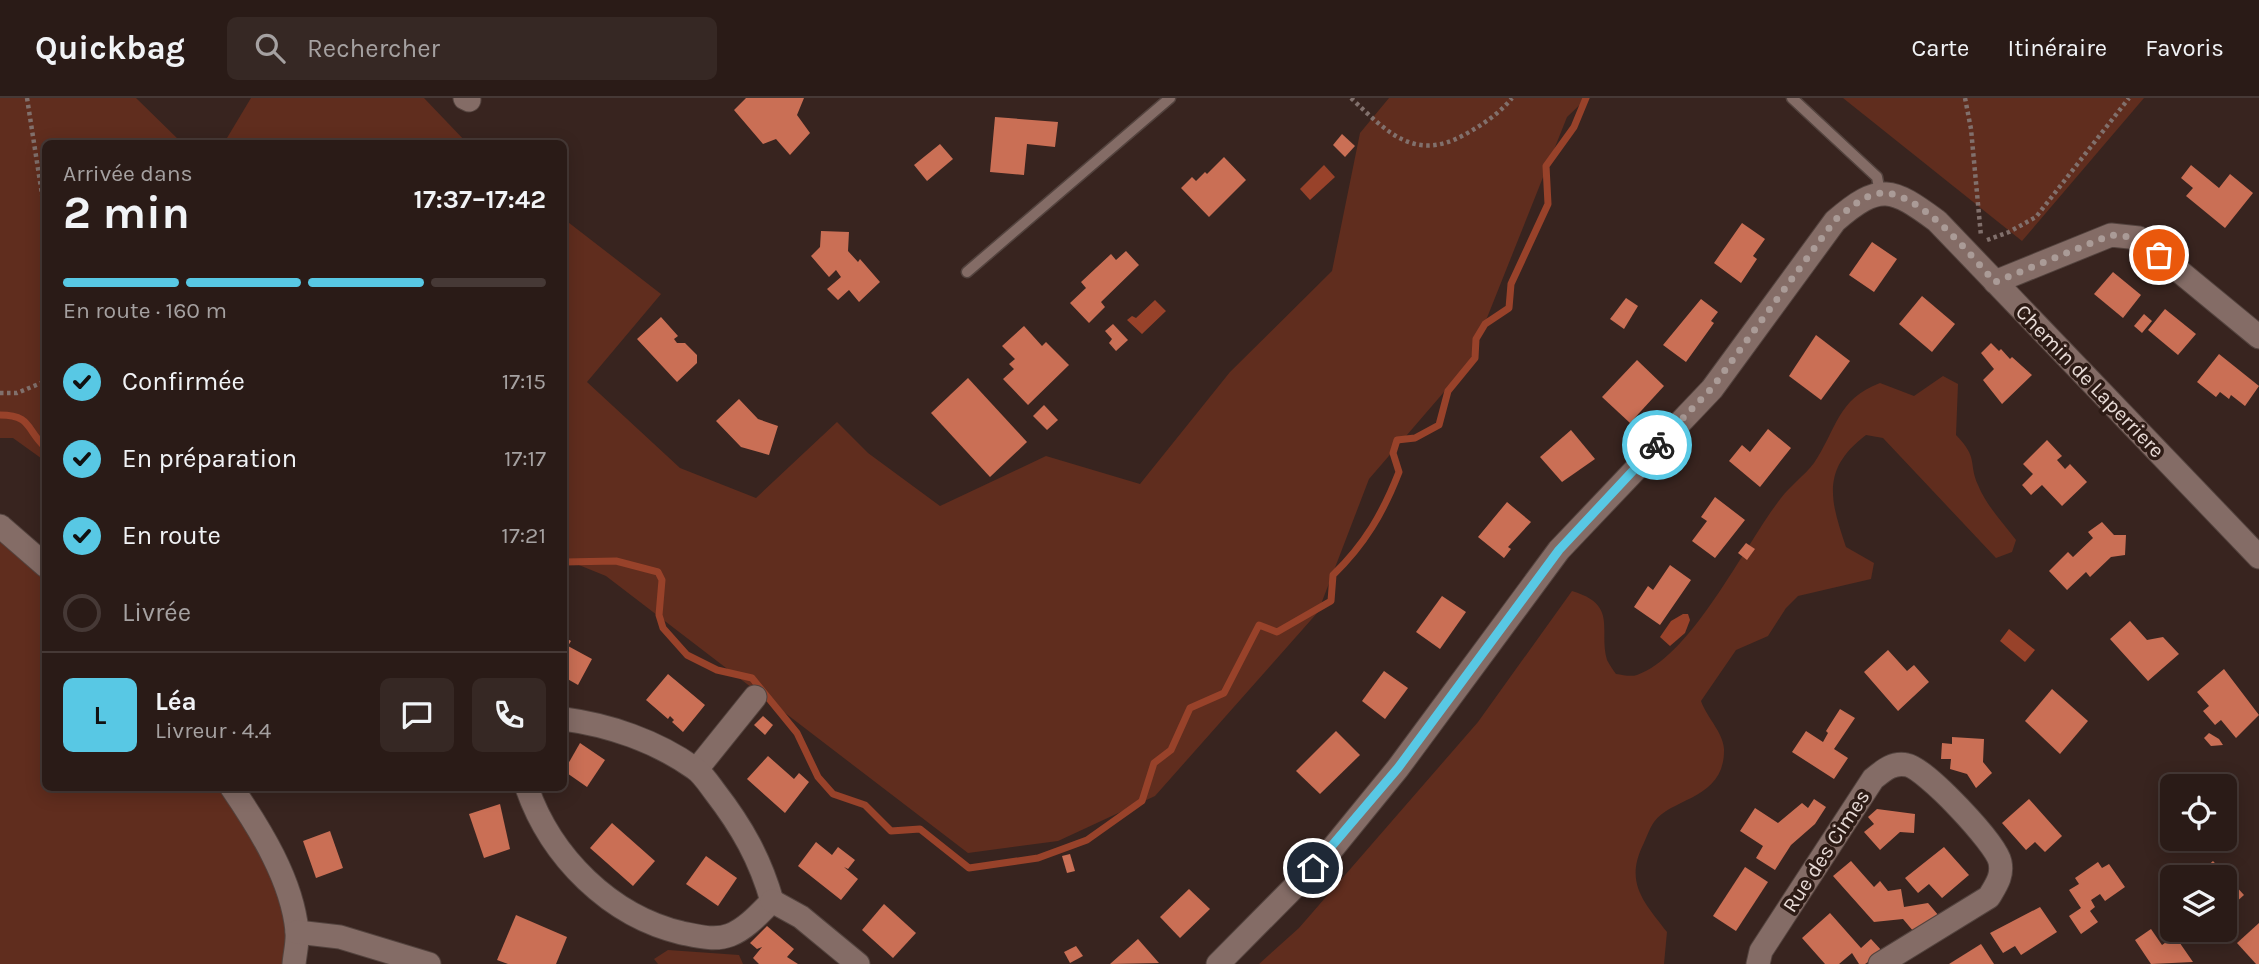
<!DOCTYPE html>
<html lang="fr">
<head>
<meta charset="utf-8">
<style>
  body { margin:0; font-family:Karla,sans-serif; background:#362824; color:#f1f3f6; height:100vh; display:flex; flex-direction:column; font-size:26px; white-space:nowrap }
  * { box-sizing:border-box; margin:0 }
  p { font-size:23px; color:#a5a1a1 }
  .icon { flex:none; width:38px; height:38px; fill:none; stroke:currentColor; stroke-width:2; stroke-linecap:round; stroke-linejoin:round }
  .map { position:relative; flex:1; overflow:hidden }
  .details { position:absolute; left:42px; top:42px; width:525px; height:651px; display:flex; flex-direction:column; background:#2a1b17; border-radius:10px; box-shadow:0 4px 18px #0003,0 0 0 2px #463936 }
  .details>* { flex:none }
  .buttons { position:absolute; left:2160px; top:676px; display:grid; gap:14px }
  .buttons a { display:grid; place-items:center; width:77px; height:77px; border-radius:10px; background:#2a1b17; box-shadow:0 4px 18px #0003,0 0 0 2px #463936; font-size:35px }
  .pin { position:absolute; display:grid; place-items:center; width:60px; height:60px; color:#fff; margin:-30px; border:4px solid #fff; border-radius:50%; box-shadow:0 2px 7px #0007 }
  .courier { position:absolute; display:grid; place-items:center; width:70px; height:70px; margin:-35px; border:5px solid #58c8e4; border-radius:50%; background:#fff; color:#222; box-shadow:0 2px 9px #0007 }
  .head em { font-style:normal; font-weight:700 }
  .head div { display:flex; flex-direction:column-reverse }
  .head { display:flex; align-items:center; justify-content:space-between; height:119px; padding:0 21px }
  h1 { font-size:46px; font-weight:700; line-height:52px }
  .bar { display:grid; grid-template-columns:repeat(4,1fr); gap:10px 7px; align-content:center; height:84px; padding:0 21px }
  .bar i { height:9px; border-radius:5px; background:#463936 }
  .bar .on { background:#58c8e4 }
  .bar p { grid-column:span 4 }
  .line { display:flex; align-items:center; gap:18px; padding:0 21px; border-top:2px solid #463936 }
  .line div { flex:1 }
  .round { display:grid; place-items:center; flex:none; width:74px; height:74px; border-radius:10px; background:#362824 }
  ol { padding:0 21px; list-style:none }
  li { display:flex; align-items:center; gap:21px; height:77px }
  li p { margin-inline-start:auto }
  li .icon { padding:7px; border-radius:50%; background:#58c8e4; color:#111; stroke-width:4 }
  li:last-child { color:#a5a1a1 }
  li i { width:38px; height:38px; border:4px solid #463936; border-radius:50% }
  header { display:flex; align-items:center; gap:42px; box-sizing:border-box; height:98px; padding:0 35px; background:#2a1b17; border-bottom:2px solid #463936 }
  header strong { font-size:33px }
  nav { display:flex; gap:38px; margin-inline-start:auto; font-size:24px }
  .search { width:490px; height:63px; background:#362824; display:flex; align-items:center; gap:18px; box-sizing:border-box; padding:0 24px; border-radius:10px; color:#a5a1a1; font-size:26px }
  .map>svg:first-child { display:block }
  .green { fill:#602d1e }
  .water { fill:#98422a }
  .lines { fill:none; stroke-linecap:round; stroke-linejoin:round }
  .stream { stroke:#98422a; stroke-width:7 }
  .building { fill:#ca6f55 }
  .lane-casing { stroke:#53433e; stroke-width:13 }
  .street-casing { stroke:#53433e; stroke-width:25 }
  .path { stroke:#81706c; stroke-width:4.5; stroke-dasharray:3.5 3.5; stroke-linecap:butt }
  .lane { stroke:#846c66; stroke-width:10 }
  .street { stroke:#846c66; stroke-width:23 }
  .done { stroke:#aa9b97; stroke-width:7; stroke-dasharray:0 12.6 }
  .route { stroke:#58c8e4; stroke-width:9 }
  .labels { text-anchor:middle; stroke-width:7; stroke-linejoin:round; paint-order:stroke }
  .street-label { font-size:21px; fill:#e8dbd7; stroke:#2d1b15 }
</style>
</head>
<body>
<header>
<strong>Quickbag</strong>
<div class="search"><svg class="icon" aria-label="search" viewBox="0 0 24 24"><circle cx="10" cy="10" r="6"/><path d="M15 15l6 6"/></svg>Rechercher</div>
<nav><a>Carte</a><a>Itinéraire</a><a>Favoris</a></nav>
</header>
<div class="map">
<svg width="2259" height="866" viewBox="0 0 2259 866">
  <rect width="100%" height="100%" fill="#38241f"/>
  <g class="green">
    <path d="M0 0H136L182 45 46 46 45 363 13 340H0Z"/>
    <path d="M251 0H424L467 45H224Z"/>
    <path d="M1389 0H1587L1567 19 1469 265 1369 381 1318 514 1155 698 1058 743 968 755 606 478 564 461V121L661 196 587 284 680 370 756 400 837 324 868 355 940 408 1046 358 1140 386 1230 274 1332 173 1360 35Z"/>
    <path d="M1843 0H2144L2022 143Z"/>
    <path d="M1943 278 1958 286 1956 337C1979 361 1968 364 1978 387 1986 407 2003 425 2016 442L2012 454 1996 460 1883 340 1866 337C1821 371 1830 402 1846 449L1874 465 1871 481 1798 498 1786 510 1768 538 1736 552 1701 603C1707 620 1723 634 1724 651 1725 702 1672 699 1654 724 1649 731 1646 741 1642 749 1625 786 1645 805 1667 834L1664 866H1259L1299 830 1478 624 1572 493C1619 507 1598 532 1607 562 1609 566 1613 572 1616 576 1623 577 1631 579 1637 577 1692 558 1745 446 1781 400 1791 387 1804 378 1814 365 1837 331 1837 301 1880 285L1914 298Z"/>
    <path d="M0 442 45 479 46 690H219L260 751 289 822 285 866H0Z"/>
    <path d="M668 852 739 857 743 866H658L654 861Z"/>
  </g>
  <g class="water">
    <path d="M1324 67 1335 79 1310 102 1300 91Z"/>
    <path d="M1155 202 1166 213 1142 236 1127 222 1132 218 1136 220Z"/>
    <path d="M1683 516H1688L1690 522 1685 535 1670 548 1660 539 1671 523Z"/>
    <path d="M2009 531 2035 552 2025 564 2000 543Z"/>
  </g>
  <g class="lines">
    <g class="stream">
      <path d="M0 317C32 317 26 332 46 350"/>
      <path d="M564 464 616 463 658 474 662 482 659 517 663 530 687 557 717 572 752 580 797 635 818 679 833 696 865 707 891 733 920 731 969 770 1038 760 1087 742 1142 703 1154 665 1171 652 1190 610 1224 595 1259 527 1277 534 1331 503 1333 477C1365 446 1383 415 1399 374L1393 355 1397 342 1415 340 1439 327 1448 293 1475 260 1476 241 1485 226 1509 210 1511 186 1548 106 1546 68 1574 29 1586 0"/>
    </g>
  </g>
  <g class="building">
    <path d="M746 0H804L797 17 810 35 790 57 776 41 763 46 734 12Z"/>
    <path d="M995 19 1058 24 1055 49 1027 46 1024 77 990 74Z"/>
    <path d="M1342 36 1355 48 1345 59 1333 47Z"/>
    <path d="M940 46 953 61 927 83 914 67Z"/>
    <path d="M1224 59 1246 82 1209 119 1181 90 1192 79 1196 83 1205 74 1207 76Z"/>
    <path d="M2191 67 2219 90 2230 76 2253 95 2225 130 2186 98 2193 90 2181 80Z"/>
    <path d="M1742 125 1765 141 1753 158 1757 161 1741 185 1714 165Z"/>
    <path d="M821 133 849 134 848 153 858 164 860 161 880 184 859 204 849 192 838 202 827 191 841 179 836 172 829 179 811 158 820 149Z"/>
    <path d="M1872 144 1897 161 1874 194 1849 177Z"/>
    <path d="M1126 153 1139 167 1101 204 1105 209 1089 225 1070 205 1086 190 1081 184 1111 156 1116 162Z"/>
    <path d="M2113 174 2141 197 2123 220 2094 196Z"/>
    <path d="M1922 198 1955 226 1932 254 1899 226Z"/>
    <path d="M1626 200 1638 208 1624 231 1610 221Z"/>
    <path d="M1701 201 1718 214 1711 223 1714 225 1686 264 1663 247Z"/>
    <path d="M2165 211 2196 236 2178 257 2148 232Z"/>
    <path d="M2144 216 2152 223 2142 235 2134 228Z"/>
    <path d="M661 219 678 238 674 241 677 245H685L697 257V265L677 284 637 241Z"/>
    <path d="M1113 226 1128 242 1116 253 1109 245 1112 241 1105 233Z"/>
    <path d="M1024 228 1042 248 1046 244 1069 267 1028 307 1003 281 1014 271 1009 266 1015 261 1002 248Z"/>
    <path d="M1816 237 1850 263 1821 302 1789 278Z"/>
    <path d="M1991 245 1999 253 2001 251 2010 261 2012 259 2032 277 2002 306 1983 282 1994 271 1981 255Z"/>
    <path d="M2219 256 2259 288 2245 308 2231 297 2229 301 2220 294 2216 299 2197 284Z"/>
    <path d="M1637 262 1664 288 1630 325 1602 299Z"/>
    <path d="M968 280 1027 344 990 379 931 315Z"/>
    <path d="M739 301 758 321 778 328 769 357 741 349 716 323Z"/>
    <path d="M1044 307 1058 322 1047 332 1033 318Z"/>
    <path d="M1768 331 1791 350 1760 389 1729 363 1742 347 1750 354Z"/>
    <path d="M1571 332 1595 361 1562 384 1540 359Z"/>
    <path d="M2047 342 2062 358 2057 362 2065 371 2070 366 2087 384 2062 408 2042 387 2031 397 2022 387 2033 376 2023 366Z"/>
    <path d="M1715 399 1745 422 1715 460 1692 443 1707 423 1701 419Z"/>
    <path d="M1507 404 1531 424 1508 449 1511 451 1504 460 1478 439Z"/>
    <path d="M2102 424 2114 437H2126L2125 457 2111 459 2090 479 2086 474 2067 492 2049 473 2068 454 2073 459 2093 440 2088 434Z"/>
    <path d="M1746 445 1755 451 1747 462 1738 455Z"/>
    <path d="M1670 467 1691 482 1660 527 1634 509 1648 488 1653 492Z"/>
    <path d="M1442 498 1466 514 1440 551 1416 534Z"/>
    <path d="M2130 523 2147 542 2163 539 2179 556 2148 583 2110 541Z"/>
    <path d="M564 539 571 543 568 548 592 561 578 587 564 579Z"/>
    <path d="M1888 552 1907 573 1914 567 1929 584 1898 613 1864 574Z"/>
    <path d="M2224 571 2259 617 2236 640 2221 622 2215 627 2203 613 2209 608 2197 594Z"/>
    <path d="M1384 573 1408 590 1385 621 1362 603Z"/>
    <path d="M668 576 705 607 683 634 672 624 674 622 670 618 668 621 646 602Z"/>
    <path d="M2052 591 2088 623 2060 656 2025 623Z"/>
    <path d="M1840 611 1855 620 1834 651 1848 660 1834 681 1792 654 1806 633 1823 644 1828 635 1826 633Z"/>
    <path d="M763 618 773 627 765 637 754 627Z"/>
    <path d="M1336 633 1360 657 1320 696 1296 673Z"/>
    <path d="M2209 635 2219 641 2223 647 2211 648 2204 640Z"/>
    <path d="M1952 639 1984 641 1983 664 1992 675 1976 690 1967 676 1950 671 1951 661H1941L1942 645 1952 646Z"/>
    <path d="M580 645 605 662 587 689 564 673Z"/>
    <path d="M768 658 794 681 799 675 809 684 785 715 747 681Z"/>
    <path d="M1814 701 1826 709 1815 726 1791 747 1775 772 1756 760 1763 748 1740 733 1755 710 1778 725 1802 705 1808 710Z"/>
    <path d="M2029 701 2062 738 2045 754 2035 744 2026 752 2002 725Z"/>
    <path d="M500 706 510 751 484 760 469 716Z"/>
    <path d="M1877 711 1915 716 1914 735 1900 734 1880 752 1864 734 1874 726 1868 719Z"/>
    <path d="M612 725 655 763 633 788 590 750Z"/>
    <path d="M330 733 343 770 316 780 303 743Z"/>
    <path d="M816 744 832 757 838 749 855 762 848 771 844 769 858 781 841 802 798 768Z"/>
    <path d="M1944 749 1969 777 1942 800 1929 786 1918 795 1905 780Z"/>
    <path d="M1070 756 1075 773 1067 775 1062 758Z"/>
    <path d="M706 758 737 780 718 808 686 786Z"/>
    <path d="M1851 763 1874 789 1880 783 1888 793 1901 791 1904 809 1928 805 1939 818 1914 834 1903 821 1874 824 1833 778Z"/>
    <path d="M2213 763 2244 797 2224 815V779H2195Z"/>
    <path d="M2098 764 2102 770 2109 766 2125 789 2105 803 2100 796 2091 802 2095 809 2090 813 2098 824 2081 836 2069 818 2081 810 2069 792 2079 786 2075 780Z"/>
    <path d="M1745 769 1768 784 1736 833 1713 818Z"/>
    <path d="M1189 791 1210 811 1180 840 1160 819Z"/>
    <path d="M884 806 916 835 893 860 862 832Z"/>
    <path d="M2040 809 2057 834 2021 857 2015 848 2003 855 1990 835Z"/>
    <path d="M1830 815 1861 850 1871 841 1883 854 1865 866H1859L1852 855 1839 866H1825L1802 840Z"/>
    <path d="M516 817 567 839 556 866H508L497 862Z"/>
    <path d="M2259 825V866H2256L2237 845Z"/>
    <path d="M767 828 794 851 787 859 798 866H759L753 860 762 849 757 851 750 845Z"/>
    <path d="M2151 831 2162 847 2175 838 2193 864 2151 866 2135 842Z"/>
    <path d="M1138 841 1159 865 1110 866 1128 850Z"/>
    <path d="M1981 846 1994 866H1949Z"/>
    <path d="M1076 848 1083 858 1070 865 1064 854Z"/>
  </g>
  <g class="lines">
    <g class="lane-casing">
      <g id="lane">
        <path d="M1792 0 1877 79 1880 95"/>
        <path d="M967 174 1170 0"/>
      </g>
    </g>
    <g class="street-casing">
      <g id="street">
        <path d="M465 0 469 2"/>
        <path d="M1995 184 2111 137 2139 140 2259 239"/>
        <path d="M0 428 46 468"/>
        <path d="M697 671 755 599"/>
        <path d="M232 690C260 731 292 782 297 833 298 844 295 855 294 866"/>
        <path d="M527 690C551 759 610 818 682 835 697 838 715 843 730 837 746 831 760 815 772 803 760 761 742 729 715 694 709 686 702 675 694 670 656 643 609 627 564 621"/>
        <path d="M772 803 801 819 858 866"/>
        <path d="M297 834 340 839 429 866"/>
        <path d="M1218 866 1332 751 1398 670 1559 452 1712 291 1835 123C1880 84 1892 90 1937 123L2259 459"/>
        <path d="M1758 866 1761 853 1873 681C1884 672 1893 664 1907 667 1925 670 1996 745 2000 764 2003 778 1996 787 1989 799L1880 866"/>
      </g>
    </g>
    <g class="path">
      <path d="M27 0 46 122"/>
      <path d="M1351 0C1387 34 1414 64 1464 37 1482 27 1499 16 1512 0"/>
      <path d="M1965 0 1971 31 1981 138"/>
      <path d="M1987 142 2009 134 2036 119 2129 0"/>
      <path d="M0 295H17L46 283"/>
    </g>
    <use href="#lane" class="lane"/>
    <use href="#street" class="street"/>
  </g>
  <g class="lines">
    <path class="done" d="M1657 347 1712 290 1835 122C1848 112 1864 96 1882 95 1921 94 1970 157 1995 184L2111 137 2139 140 2159 157"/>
    <path class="route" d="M1313 770 1398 670 1559 452 1657 347"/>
  </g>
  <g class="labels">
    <g class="street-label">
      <text transform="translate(2090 283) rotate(46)" y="7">Chemin de Laperriere</text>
      <text transform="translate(1826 753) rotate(-57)" y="7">Rue des Cimes</text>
    </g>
  </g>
</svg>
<div class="buttons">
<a><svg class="icon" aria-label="locate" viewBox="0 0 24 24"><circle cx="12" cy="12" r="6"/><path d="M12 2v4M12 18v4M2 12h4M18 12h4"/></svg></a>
<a><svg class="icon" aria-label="layers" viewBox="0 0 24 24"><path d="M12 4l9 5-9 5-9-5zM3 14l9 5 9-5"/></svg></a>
</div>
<div class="pin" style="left:2159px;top:157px;background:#ea580c"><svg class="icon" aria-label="bag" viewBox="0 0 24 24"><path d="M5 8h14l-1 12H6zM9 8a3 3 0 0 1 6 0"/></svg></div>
<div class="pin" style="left:1313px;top:770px;background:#1f2937"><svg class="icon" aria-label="home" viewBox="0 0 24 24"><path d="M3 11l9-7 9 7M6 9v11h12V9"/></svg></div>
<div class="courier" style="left:1657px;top:347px"><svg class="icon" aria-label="bike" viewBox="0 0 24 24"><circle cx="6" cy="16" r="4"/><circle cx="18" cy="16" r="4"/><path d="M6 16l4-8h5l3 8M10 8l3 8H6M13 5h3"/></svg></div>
<section class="details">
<div class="head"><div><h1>2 min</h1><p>Arrivée dans</p></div><em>17:37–17:42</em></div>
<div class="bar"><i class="on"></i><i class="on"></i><i class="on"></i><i></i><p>En route · 160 m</p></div>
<ol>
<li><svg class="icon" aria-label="check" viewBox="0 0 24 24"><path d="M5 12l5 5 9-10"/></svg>Confirmée<p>17:15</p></li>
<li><svg class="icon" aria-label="check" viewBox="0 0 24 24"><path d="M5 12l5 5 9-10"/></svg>En préparation<p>17:17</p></li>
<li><svg class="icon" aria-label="check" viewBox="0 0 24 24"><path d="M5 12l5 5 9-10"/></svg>En route<p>17:21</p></li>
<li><i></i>Livrée</li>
</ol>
<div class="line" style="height:126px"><b class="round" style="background:#58c8e4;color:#111">L</b><div><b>Léa</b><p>Livreur · 4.4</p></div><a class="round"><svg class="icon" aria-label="chat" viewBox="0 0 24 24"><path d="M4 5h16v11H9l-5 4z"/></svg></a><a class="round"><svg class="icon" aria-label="phone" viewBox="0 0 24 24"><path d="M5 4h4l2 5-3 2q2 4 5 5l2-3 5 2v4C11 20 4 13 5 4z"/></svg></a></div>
</section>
</div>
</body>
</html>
